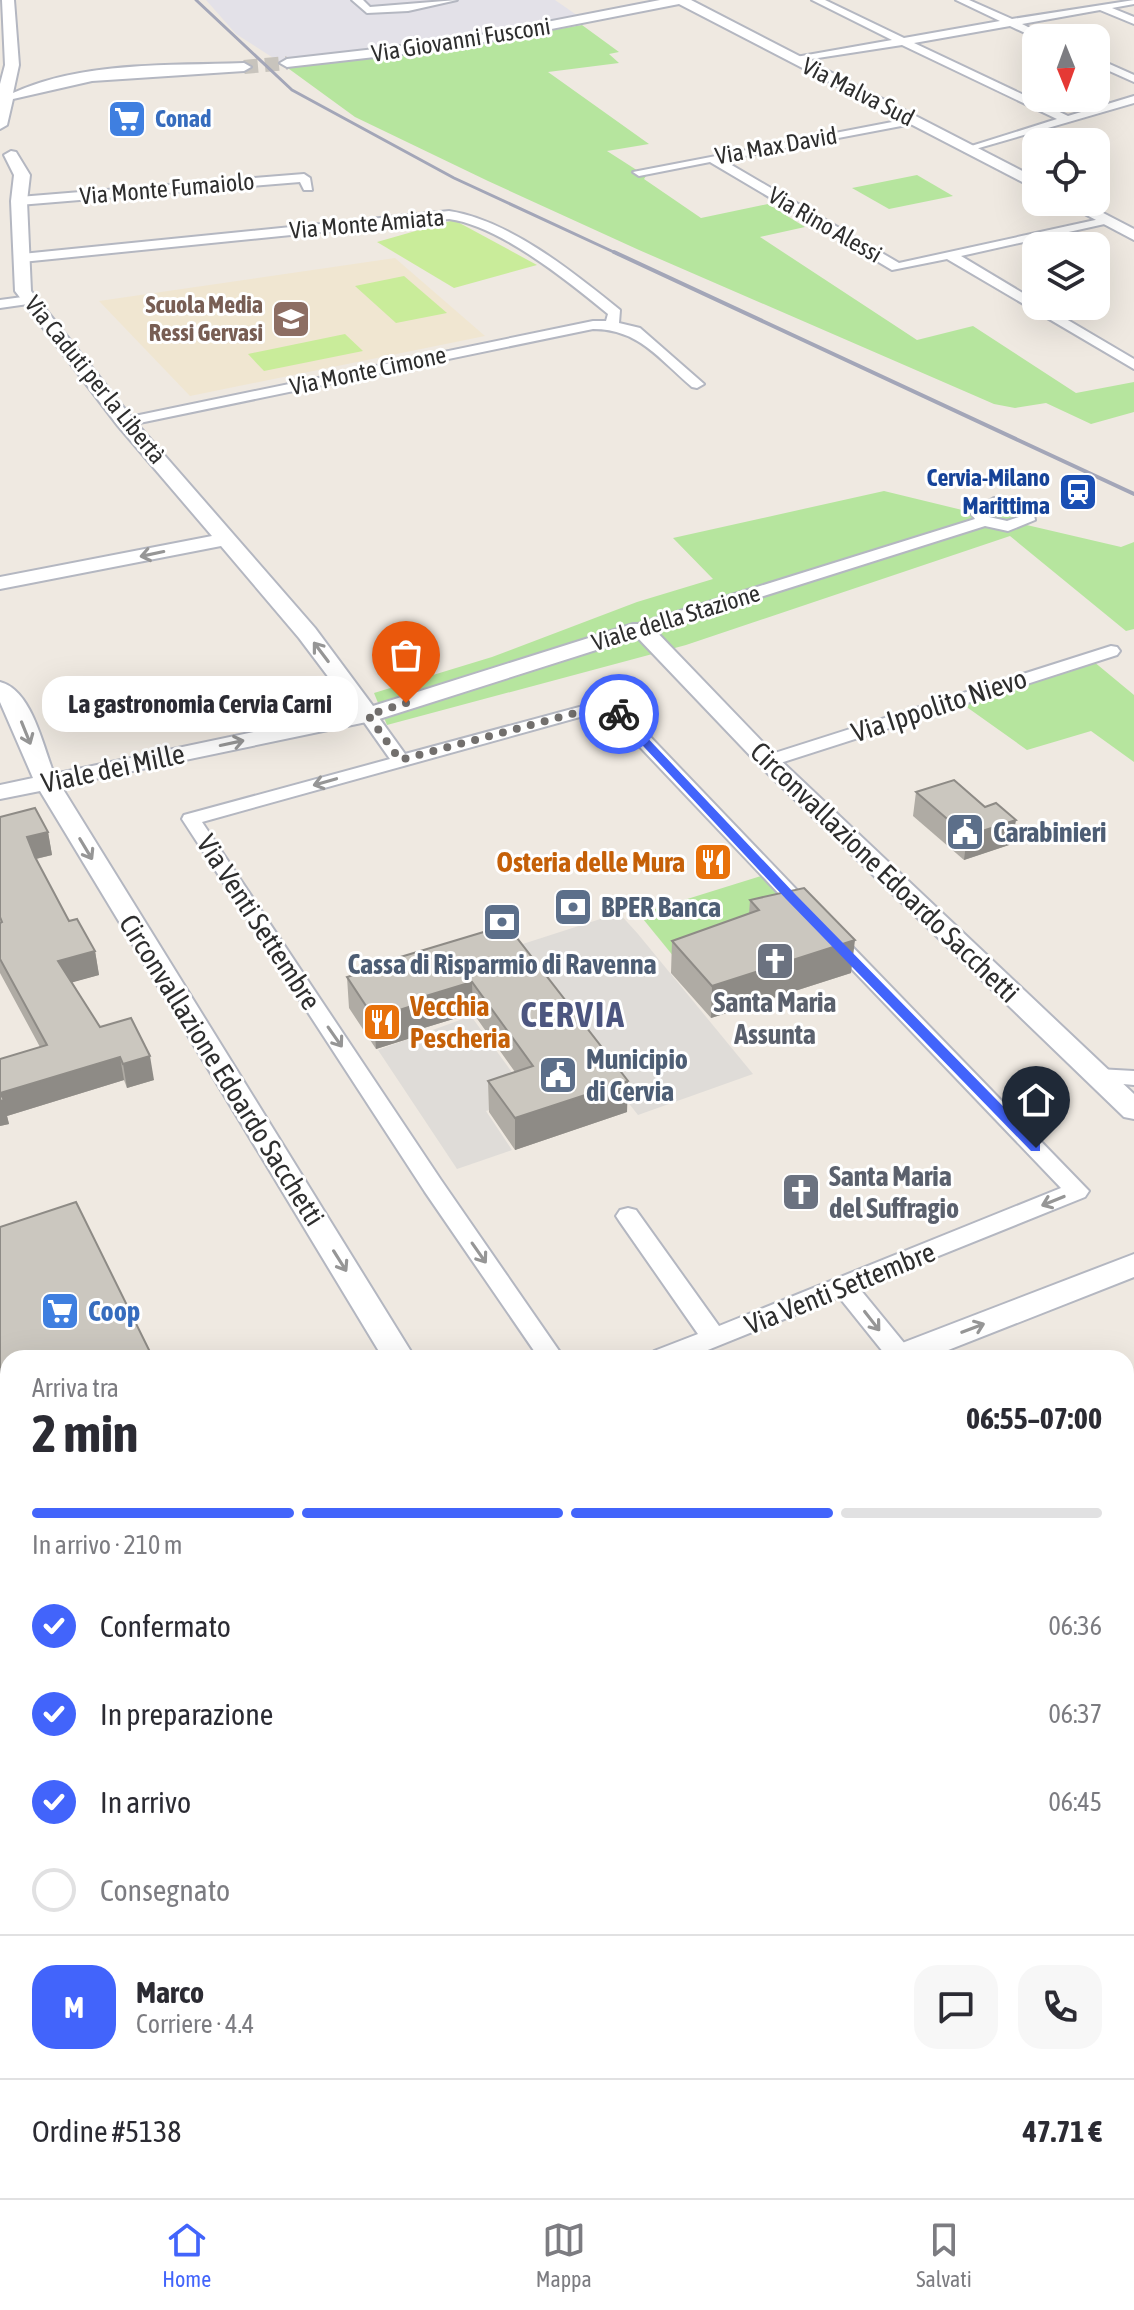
<!DOCTYPE html>
<html lang="it">
<head>
<meta charset="utf-8">
<style>
  body { margin:0; font-family:"Asap Condensed",sans-serif; background:#f7f7f7; color:#2b2b33; height:100vh; display:flex; flex-direction:column; font-size:30px; white-space:nowrap }
  * { box-sizing:border-box; margin:0 }
  p { font-size:26px; color:#7c7c81 }
  .icon { flex:none; width:44px; height:44px; fill:none; stroke:currentColor; stroke-width:2; stroke-linecap:round; stroke-linejoin:round }
  .map { position:relative; flex:1; overflow:hidden }
  .side { position:absolute; left:0px; top:1350px; width:1134px; height:848px; display:flex; flex-direction:column; background:#fff; border-radius:24px 24px 0 0; box-shadow:0 8px 32px #0002 }
  .side>* { flex:none }
  .needle { width:52px; rotate:179deg }
  .buttons { position:absolute; left:1022px; top:24px; display:grid; gap:16px }
  .buttons a { display:grid; place-items:center; width:88px; height:88px; border-radius:16px; background:#fff; box-shadow:0 8px 32px #0002; font-size:40px }
  .pin { position:absolute; display:grid; place-items:center; width:68px; height:68px; color:#fff; margin:-82px -34px; border-radius:50% 50% 50% 0; rotate:-45deg; box-shadow:0 0 8px #0007 }
  .pin .icon { rotate:45deg }
  .courier { position:absolute; display:grid; place-items:center; width:80px; height:80px; margin:-40px; border:6px solid #4264fb; border-radius:50%; background:#fff; color:#222; box-shadow:0 2px 10px #0007 }
  .bubble { position:absolute; height:56px; border-radius:24px; background:#fff; box-shadow:0 8px 32px #0002; font-size:26px; font-weight:700; line-height:56px; text-align:center }
  .headline em { font-style:normal; font-weight:700 }
  .headline div { display:flex; flex-direction:column-reverse }
  .headline { display:flex; align-items:center; justify-content:space-between; height:136px; padding:0 32px }
  h1 { font-size:52px; font-weight:700; line-height:60px }
  .bar { display:grid; grid-template-columns:repeat(4,1fr); gap:12px 8px; align-content:center; height:96px; padding:0 32px }
  .bar i { height:10px; border-radius:6px; background:#e1e1e2 }
  .bar .on { background:#4264fb }
  .bar p { grid-column:span 4 }
  .line { display:flex; align-items:center; gap:20px; padding:0 32px; border-top:2px solid #e1e1e2 }
  .line div { flex:1 }
  .round { display:grid; place-items:center; flex:none; width:84px; height:84px; border-radius:24px; background:#f7f7f7 }
  ol { padding:0 32px; list-style:none }
  li { display:flex; align-items:center; gap:24px; height:88px }
  li p { margin-inline-start:auto }
  li .icon { padding:8px; border-radius:50%; background:#4264fb; color:#fff; stroke-width:4 }
  li:last-child { color:#7c7c81 }
  li i { width:44px; height:44px; border:4px solid #e1e1e2; border-radius:50% }
  .menu { display:flex; justify-content:space-around; align-items:center; height:112px; border-top:2px solid #e1e1e2; background:#fff; font-size:22px; color:#7c7c81 }
  .menu a { display:grid; justify-items:center; gap:4px }
  .menu .on { color:#4264fb }
  .map>svg:first-child { display:block }
  .industrial { fill:#e3e1e8 }
  .education { fill:#f0e6d1 }
  .green { fill:#b6e59e }
  .pitch { fill:#c9ec9a }
  .plaza { fill:#dfdcd8 }
  .water { fill:#75cff0 }
  .lines { fill:none; stroke-linecap:round; stroke-linejoin:round }
  .tertiary-tunnel { stroke:#c8c4bd; stroke-width:14; stroke-dasharray:14 7; stroke-linecap:butt }
  .minor-casing { stroke:#b4b7c1; stroke-width:4 }
  .tertiary-casing { stroke:#b4b7c1; stroke-width:4 }
  .minor { fill:#fff; fill-rule:evenodd }
  .tertiary { fill:#fff; fill-rule:evenodd }
  .rail-far1 { stroke:#a3a6b8; stroke-width:3 }
  .rail { stroke:#a3a6b8; stroke-width:4 }
  .wall { fill:#afaba4 }
  .shaded-wall { fill:#8e8b86 }
  .building { fill:#cbc7bf; stroke:#8e8b86; stroke-width:2 }
  .oneway { stroke:#969696 }
  .route { fill:#4264fb }
  .done { stroke:#726f6d; stroke-width:8; stroke-dasharray:0 14.4 }
  .labels { text-anchor:middle; stroke-width:6; stroke-linejoin:round; paint-order:stroke }
  .far-street-label { font-size:24px; fill:#2e2e2e; stroke:#fff }
  .far-shop-label { font-size:24px; font-weight:bold; fill:#366cbe; stroke:#fff; text-anchor:start }
  .far-education-label { font-size:24px; font-weight:bold; fill:#785e54; stroke:#fff; text-anchor:end }
  .far-transit-label { font-size:24px; font-weight:bold; fill:#164399; stroke:#fff; text-anchor:end }
  .street-label { font-size:28px; fill:#2e2e2e; stroke:#fff }
  .service-label { font-size:28px; font-weight:bold; fill:#4e5e75; stroke:#fff; text-anchor:start }
  .food-label { font-size:28px; font-weight:bold; fill:#c56008; stroke:#fff; text-anchor:end }
  .worship-label { font-size:28px; font-weight:bold; fill:#5b616d; stroke:#fff }
  .shop-label { font-size:28px; font-weight:bold; fill:#366cbe; stroke:#fff; text-anchor:start }
  .district-label { font-size:36px; font-weight:bold; letter-spacing:2px; fill:#4d5680; stroke:#fff }
</style>
</head>
<body>
<div class="map">
<svg width="1134" height="2198" viewBox="0 0 1134 2198">
  <rect width="100%" height="100%" fill="#efe9e1"/>
  <path class="industrial" d="M206 0H555L581 18 386 50 278 61 236 34Z"/>
  <path class="education" d="M395 258 485 336 190 396 99 301Z"/>
  <g class="green">
    <path d="M582 25 619 52 609 54 619 63 548 72 649 144 607 151 646 176 644 179 701 218 768 204 805 227 760 237 917 340 973 326 1076 393 1134 382V412L1091 424 1046 403 1015 408 994 404 639 250 488 181 355 117 285 66 445 49Z"/>
    <path d="M917 175 953 196 889 209 852 188Z"/>
    <path d="M884 491 991 517 994 510 1006 509 1016 515 1010 521 1121 547 1134 542V629L1126 631 1010 536 686 645 387 725 374 693 492 657 637 602 713 579 673 538Z"/>
    <path d="M1093 661 1134 695V762L1091 731 1027 750 961 703Z"/>
    <path d="M761 876 796 915 674 957 639 914Z"/>
  </g>
  <g class="pitch">
    <path d="M454 220 537 265 454 288 377 242Z"/>
    <path d="M404 276 447 313 396 323 355 286Z"/>
    <path d="M345 334 363 351 264 371 248 354Z"/>
  </g>
  <g class="plaza">
    <path d="M619 913 638 934 753 1074 638 1115 507 949Z"/>
    <path d="M471 1016 530 1097 486 1111 512 1150 457 1169 378 1050Z"/>
    <path d="M45 2190H443L447 2198H30Z"/>
  </g>
  <g class="water">
    <path d="M1134 1448V1556L1126 1561V1452Z"/>
    <path d="M8 2083V2190H31L16 2198H0V2088Z"/>
    <path d="M720 2190H957L944 2198H722Z"/>
  </g>
  <g class="lines">
    <path class="tertiary-tunnel" d="M244 67 287 63"/>
    <g class="minor-casing">
      <g id="minor">
        <path d="M352 0H363L370 7 457 0 408 11 367 13Z"/>
        <path d="M812 0H825L904 38 1000 21 956 0H969L1012 19 1134 0V4L1112 8 1134 17V24L1100 10 1022 24 1050 38H1036L1010 26 914 43 1068 116 1134 96V103L965 152V148L1057 119 902 45 792 62V58L796 57 892 40Z"/>
        <path d="M1096 58 1134 75V82L1096 65Z"/>
        <path d="M913 118 917 119V123L723 160 899 263 1109 217V223L961 256 1036 301V306H1044L1134 359V369L947 259 892 270 710 162 639 176 633 172Z"/>
        <path d="M304 174 310 178 312 190H304L300 182 19 205 13 201 19 197Z"/>
        <path d="M449 211C509 220 573 272 620 310L619 323 640 328 704 384 697 388 692 387C659 359 639 329 593 329L125 426 118 422 120 419 593 321H606L608 314C568 281 500 226 449 219L22 262 16 258 22 254Z"/>
        <path d="M30 296 35 297V303L0 308V300Z"/>
        <path d="M994 498 1022 503 1033 510 1035 520 1008 531 985 526 647 633 641 634 633 629 635 625 975 519 970 512ZM996 508 1013 510 1019 517 1007 521 989 517 987 513Z"/>
        <path d="M1111 646 1117 647 1120 651 1117 655 774 765 768 766 759 761 762 757Z"/>
        <path d="M609 699 615 700 815 909 818 913 815 917H801L605 710 202 822 441 1180 564 1358H539L425 1192 182 819 184 815 390 759 359 715 362 711H374L405 754Z"/>
        <path d="M832 931 839 933 1089 1191 1085 1197 859 1288 909 1349 911 1358H888L839 1297 688 1358H651L654 1351 698 1334 620 1222 616 1216 620 1210 628 1208 636 1210 719 1326 1061 1188 825 941 822 937 825 933Z"/>
        <path d="M1098 1069 1134 1071V1085L1090 1081 1087 1076 1090 1071Z"/>
        <path d="M1134 1418V1440L1126 1443V1421Z"/>
        <path d="M0 1450 8 1452V1493L0 1491Z"/>
      </g>
    </g>
    <g class="tertiary-casing">
      <g id="tertiary">
        <path d="M2 0H14L19 65 13 93C83 61 169 66 244 63L251 67 244 71 92 81 13 99 7 125 0 129V84L5 65Z"/>
        <path d="M660 0H691L1036 178V189L679 4 454 48 287 67 280 63 287 59 454 40Z"/>
        <path d="M11 151 16 152 30 175 27 201 31 291 132 418 315 628 373 706 633 624H649L776 756 1134 1094V1119L1124 1117 760 766 637 637 376 720 61 786 415 1358H383L40 791 0 799V785L33 778 0 702V682C32 690 43 747 54 774L354 711 299 638 221 546 0 589V577L212 536 118 426 15 291 11 201 14 175 4 155Z"/>
        <path d="M1062 202H1082L1134 229V240Z"/>
        <path d="M1134 1254V1277L928 1358H879L884 1350Z"/>
        <path d="M1126 1628 1134 1631V1668L1126 1665Z"/>
        <path d="M8 1715V1747L0 1750V1718Z"/>
      </g>
    </g>
    <use href="#minor" class="minor"/>
    <use href="#tertiary" class="tertiary"/>
    <path class="rail-far1" d="M196 0 292 90 454 178 618 254"/>
    <path class="rail" d="M614 252 1134 494"/>
  </g>
  <g class="wall">
    <path d="M916 792 1012 844 964 860 913 816Z"/>
    <path d="M0 817 48 832 52 855 36 859 69 921 95 951 99 975 72 982 100 1027 154 1080 127 1088 124 1080 7 1116 9 1124 0 1126 40 1047 0 973Z"/>
    <path d="M750 900 851 973 711 1018 671 973 672 941 749 914Z"/>
    <path d="M507 925 627 1112 515 1150 489 1112 488 1081 515 1072 473 1013 414 1031V1037L376 1049 349 1008 347 977 398 962 397 958Z"/>
    <path d="M481 2190H706L711 2198H485Z"/>
  </g>
  <g class="shaded-wall">
    <path d="M1016 820 1012 844 964 860 967 836Z"/>
    <path d="M48 832 52 855 31 860 27 837Z"/>
    <path d="M855 940 851 973 711 1018 712 986Z"/>
    <path d="M95 951 99 975 63 985 58 961Z"/>
    <path d="M472 982 473 1013 414 1031V1037L376 1049 374 1018 409 1001Z"/>
    <path d="M150 1056 154 1080 127 1088 123 1064Z"/>
    <path d="M120 1057 124 1080 7 1116 9 1124 0 1126V1093Z"/>
    <path d="M628 1081 627 1112 515 1150V1118Z"/>
    <path d="M8 1411V1447L5 1448 0 1430V1414Z"/>
    <path d="M1134 1897V1923L1126 1927V1902Z"/>
    <path d="M1134 1962V1978L1130 1989 1126 1991V1966Z"/>
  </g>
  <g class="building">
    <path d="M954 780 985 807 996 803 1016 820 967 836 916 792Z"/>
    <path d="M35 808 48 832 27 837 35 857 69 921 77 919 95 951 58 961 100 1027 131 1018 150 1056 123 1064 120 1057 0 1093 4 1100 0 1101V1059L47 1045 0 959V923L2 922 0 917V817Z"/>
    <path d="M804 888 855 940 712 986 672 941 759 910 750 900Z"/>
    <path d="M507 925 628 1081 515 1118 488 1081 533 1066 472 982 409 1001 412 1006 374 1018 347 977 400 961 397 958Z"/>
    <path d="M76 1202 153 1358H8V1411L0 1414V1227Z"/>
    <path d="M1134 1796V1897L1126 1902V1800Z"/>
    <path d="M1126 1937 1134 1949V1962L1126 1966Z"/>
    <path d="M494 2190H706L711 2198H499Z"/>
  </g>
  <defs><path id="oneway-shaft" d="M-6 0H5M1.5-3L5.5 0L1.5 3" fill="none" stroke-width="1.6" stroke-linecap="round" stroke-linejoin="round" transform="scale(2)"/></defs>
  <g class="oneway">
    <use href="#oneway-shaft" transform="translate(152 554) rotate(168)"/>
    <use href="#oneway-shaft" transform="translate(321 652) rotate(-127)"/>
    <use href="#oneway-shaft" transform="translate(26 733) rotate(68)"/>
    <use href="#oneway-shaft" transform="translate(232 743) rotate(-12)"/>
    <use href="#oneway-shaft" transform="translate(325 782) rotate(164)"/>
    <use href="#oneway-shaft" transform="translate(86 849) rotate(59)"/>
    <use href="#oneway-shaft" transform="translate(335 1037) rotate(55)"/>
    <use href="#oneway-shaft" transform="translate(1053 1201) rotate(158)"/>
    <use href="#oneway-shaft" transform="translate(479 1253) rotate(55)"/>
    <use href="#oneway-shaft" transform="translate(340 1261) rotate(58)"/>
    <use href="#oneway-shaft" transform="translate(872 1321) rotate(52)"/>
    <use href="#oneway-shaft" transform="translate(973 1328) rotate(-21)"/>
  </g>
  <path class="route" d="M616 712H623L795 894 1040 1144V1151H1031L786 899 616 717Z"/>
  <g class="lines">
    <path class="done" d="M406 703 368 715 400 760 609 704 619 714"/>
  </g>
  <defs>
    <g id="supermarket-square" transform="scale(2)"><rect x="-9" y="-9" width="18" height="18" rx="4" fill="#3f7fe0" stroke="#fff"/><path d="M-6-5.5h2.5l.6 2H6L4.5 2H-2.5L-4.4-4H-6ZM-1.5 3.2a1.3 1.3 0 1 0 .1 0ZM3 3.2a1.3 1.3 0 1 0 .1 0Z" fill="#fff"/></g>
    <g id="school-square" transform="scale(2)"><rect x="-9" y="-9" width="18" height="18" rx="4" fill="#8d6e63" stroke="#fff"/><path d="M0-5L7-2L0 1L-7-2ZM-4 1L0 2.5L4 1V4Q0 6-4 4Z" fill="#fff"/></g>
    <g id="station-square" transform="scale(2)"><rect x="-9" y="-9" width="18" height="18" rx="4" fill="#1a4fb4" stroke="#fff"/><path d="M-3-6H3Q5-6 5-4V2Q5 4 3 4L4.5 6H3L1.5 4h-3L-3 6H-4.5L-3 4Q-5 4-5 2V-4Q-5-6-3-6ZM-3.5-4v3h7v-3ZM-3.5 1v1.5H-2V1ZM2 1v1.5H3.5V1Z" fill="#fff"/></g>
    <g id="civic-square" transform="scale(2)"><rect x="-9" y="-9" width="18" height="18" rx="4" fill="#5c6f8a" stroke="#fff"/><path d="M-.6-6.5H3V-4.5H.6V-3L4-1V1h2V6H-6V1h2V-1L-.6-3ZM-1.2 2.5V6h2.4V2.5Z" fill="#fff"/></g>
    <g id="restaurant-square" transform="scale(2)"><rect x="-9" y="-9" width="18" height="18" rx="4" fill="#e8710a" stroke="#fff"/><path d="M-5-6h1v4h1v-4h1v4h1v-4h1v5L-1.5 .5V6h-2V.5L-5-1ZM5-6V6H3V1.5H1.5Q1.5-4 5-6Z" fill="#fff"/></g>
    <g id="bank-square" transform="scale(2)"><rect x="-9" y="-9" width="18" height="18" rx="4" fill="#5c6f8a" stroke="#fff"/><path d="M-6-4H6V4H-6ZM0-2.3a2.3 2.3 0 1 0 0 4.6a2.3 2.3 0 1 0 0-4.6Z" fill="#fff"/></g>
    <g id="church-square" transform="scale(2)"><rect x="-9" y="-9" width="18" height="18" rx="4" fill="#6b7280" stroke="#fff"/><path d="M-1.2-6h2.4v3.5h3.3v2.4h-3.3V6h-2.4V-.1h-3.3v-2.4h3.3Z" fill="#fff"/></g>
  </defs>
  <g fill-rule="evenodd">
    <use href="#supermarket-square" x="127" y="119"/>
    <use href="#school-square" x="291" y="319"/>
    <use href="#station-square" x="1078" y="492"/>
    <use href="#civic-square" x="965" y="832"/>
    <use href="#restaurant-square" x="713" y="862"/>
    <use href="#bank-square" x="573" y="907"/>
    <use href="#bank-square" x="502" y="922"/>
    <use href="#church-square" x="775" y="961"/>
    <use href="#restaurant-square" x="382" y="1022"/>
    <use href="#civic-square" x="558" y="1075"/>
    <use href="#church-square" x="801" y="1192"/>
    <use href="#supermarket-square" x="60" y="1311"/>
  </g>
  <g class="labels">
    <g class="far-street-label">
      <text transform="translate(461 40) rotate(-9)" y="8">Via Giovanni Fusconi</text>
      <text transform="translate(858 92) rotate(27)" y="8">Via Malva Sud</text>
      <text transform="translate(776 146) rotate(-10)" y="8">Via Max David</text>
      <text transform="translate(167 189) rotate(-5)" y="8">Via Monte Fumaiolo</text>
      <text transform="translate(367 224) rotate(-5)" y="8">Via Monte Amiata</text>
      <text transform="translate(825 225) rotate(30)" y="8">Via Rino Alessi</text>
      <text transform="translate(368 371) rotate(-12)" y="8">Via Monte Cimone</text>
      <text transform="translate(95 380) rotate(51)" y="8">Via Caduti per la Libertà</text>
      <text transform="translate(676 618) rotate(-17)" y="8">Viale della Stazione</text>
    </g>
    <g class="far-shop-label">
      <text x="155" y="127">Conad</text>
    </g>
    <g class="far-education-label">
      <text x="263" y="313">Scuola Media<tspan x="263" dy="28">Ressi Gervasi</tspan></text>
    </g>
    <g class="far-transit-label">
      <text x="1050" y="486">Cervia-Milano<tspan x="1050" dy="28">Marittima</tspan></text>
    </g>
    <g class="street-label">
      <text transform="translate(939 705) rotate(-18)" y="10">Via Ippolito Nievo</text>
      <text transform="translate(113 768) rotate(-12)" y="10">Viale dei Mille</text>
      <text transform="translate(885 872) rotate(44)" y="10">Circonvallazione Edoardo Sacchetti</text>
      <text transform="translate(259 922) rotate(57)" y="10">Via Venti Settembre</text>
      <text transform="translate(222 1070) rotate(58)" y="10">Circonvallazione Edoardo Sacchetti</text>
      <text transform="translate(840 1288) rotate(-22)" y="10">Via Venti Settembre</text>
    </g>
    <g class="service-label">
      <text x="993" y="842">Carabinieri</text>
      <text x="601" y="917">BPER Banca</text>
      <text x="502" y="974" text-anchor="middle">Cassa di Risparmio di Ravenna</text>
      <text x="586" y="1069">Municipio<tspan x="586" dy="32">di Cervia</tspan></text>
    </g>
    <g class="food-label">
      <text x="685" y="872">Osteria delle Mura</text>
      <text x="410" y="1016" text-anchor="start">Vecchia<tspan x="410" dy="32">Pescheria</tspan></text>
    </g>
    <g class="worship-label">
      <text x="775" y="1012">Santa Maria<tspan x="775" dy="32">Assunta</tspan></text>
      <text x="829" y="1186" text-anchor="start">Santa Maria<tspan x="829" dy="32">del Suffragio</tspan></text>
    </g>
    <g class="shop-label">
      <text x="88" y="1321">Coop</text>
    </g>
    <g class="district-label">
      <text x="573" y="1027">CERVIA</text>
    </g>
  </g>
</svg>
<div class="buttons">
<a><svg class="needle" viewBox="-14 -14 28 28"><path d="M0-13l5 13h-10z" fill="#e53935"/><path d="M0 13l5-13h-10z" fill="#7c7c81"/></svg></a>
<a><svg class="icon" aria-label="locate" viewBox="0 0 24 24"><circle cx="12" cy="12" r="6"/><path d="M12 2v4M12 18v4M2 12h4M18 12h4"/></svg></a>
<a><svg class="icon" aria-label="layers" viewBox="0 0 24 24"><path d="M12 4l9 5-9 5-9-5zM3 14l9 5 9-5"/></svg></a>
</div>
<div class="pin" style="left:406px;top:703px;background:#ea580c"><svg class="icon" aria-label="bag" viewBox="0 0 24 24"><path d="M5 8h14l-1 12H6zM9 8a3 3 0 0 1 6 0"/></svg></div>
<div class="pin" style="left:1036px;top:1148px;background:#1f2937"><svg class="icon" aria-label="home" viewBox="0 0 24 24"><path d="M3 11l9-7 9 7M6 9v11h12V9"/></svg></div>
<div class="courier" style="left:619px;top:714px"><svg class="icon" aria-label="bike" viewBox="0 0 24 24"><circle cx="6" cy="16" r="4"/><circle cx="18" cy="16" r="4"/><path d="M6 16l4-8h5l3 8M10 8l3 8H6M13 5h3"/></svg></div>
<div class="bubble" style="left:42px;top:676px;width:316px">La gastronomia Cervia Carni</div>
<section class="side">
<div class="headline"><div><h1>2 min</h1><p>Arriva tra</p></div><em>06:55–07:00</em></div>
<div class="bar"><i class="on"></i><i class="on"></i><i class="on"></i><i></i><p>In arrivo · 210 m</p></div>
<ol>
<li><svg class="icon" aria-label="check" viewBox="0 0 24 24"><path d="M5 12l5 5 9-10"/></svg>Confermato<p>06:36</p></li>
<li><svg class="icon" aria-label="check" viewBox="0 0 24 24"><path d="M5 12l5 5 9-10"/></svg>In preparazione<p>06:37</p></li>
<li><svg class="icon" aria-label="check" viewBox="0 0 24 24"><path d="M5 12l5 5 9-10"/></svg>In arrivo<p>06:45</p></li>
<li><i></i>Consegnato</li>
</ol>
<div class="line" style="height:144px"><b class="round" style="background:#4264fb;color:#fff">M</b><div><b>Marco</b><p>Corriere · 4.4</p></div><a class="round"><svg class="icon" aria-label="chat" viewBox="0 0 24 24"><path d="M4 5h16v11H9l-5 4z"/></svg></a><a class="round"><svg class="icon" aria-label="phone" viewBox="0 0 24 24"><path d="M5 4h4l2 5-3 2q2 4 5 5l2-3 5 2v4C11 20 4 13 5 4z"/></svg></a></div>
<div class="line" style="height:104px"><div>Ordine #5138</div><b>47.71 €</b></div>
</section>
</div>
<nav class="menu">
<a class="on"><svg class="icon" aria-label="home" viewBox="0 0 24 24"><path d="M3 11l9-7 9 7M6 9v11h12V9"/></svg>Home</a>
<a><svg class="icon" aria-label="map" viewBox="0 0 24 24"><path d="M3 6l6-2 6 2 6-2v14l-6 2-6-2-6 2zM9 4v14M15 6v14"/></svg>Mappa</a>
<a><svg class="icon" aria-label="saved" viewBox="0 0 24 24"><path d="M7 4h10v16l-5-4-5 4z"/></svg>Salvati</a>
</nav>
</body>
</html>
